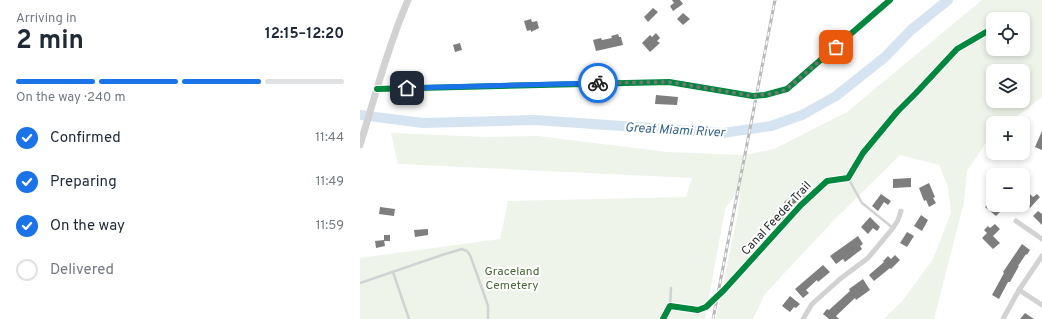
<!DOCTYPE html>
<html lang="en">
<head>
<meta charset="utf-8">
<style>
  body { margin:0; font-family:Overpass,sans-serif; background:#f2f2f3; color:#1f2937; height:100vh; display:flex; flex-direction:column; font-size:15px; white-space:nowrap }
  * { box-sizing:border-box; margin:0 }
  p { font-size:13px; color:#747a83 }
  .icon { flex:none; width:22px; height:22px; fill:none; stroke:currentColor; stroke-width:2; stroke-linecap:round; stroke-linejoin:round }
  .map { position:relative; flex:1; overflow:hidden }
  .sheet { display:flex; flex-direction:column; background:#fff; width:360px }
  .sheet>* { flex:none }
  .buttons { position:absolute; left:626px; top:12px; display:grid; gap:8px }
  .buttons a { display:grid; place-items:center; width:44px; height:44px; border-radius:8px; background:#fff; box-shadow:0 2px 6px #0003; font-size:20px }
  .pin { position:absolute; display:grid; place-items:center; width:34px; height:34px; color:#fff; margin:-17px; border-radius:8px; box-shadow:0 2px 6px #0006 }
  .courier { position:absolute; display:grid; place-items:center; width:40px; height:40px; margin:-20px; border:3px solid #1a73e8; border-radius:50%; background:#fff; color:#222; box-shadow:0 1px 5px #0007 }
  .summary em { font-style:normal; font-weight:700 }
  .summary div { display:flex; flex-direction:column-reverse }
  .summary { display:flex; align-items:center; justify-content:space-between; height:68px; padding:0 16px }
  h1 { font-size:26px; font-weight:700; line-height:30px }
  .bar { display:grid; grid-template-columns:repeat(4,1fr); gap:6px 4px; align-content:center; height:48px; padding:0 16px }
  .bar i { height:5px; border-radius:3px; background:#e0e1e3 }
  .bar .on { background:#1a73e8 }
  .bar p { grid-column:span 4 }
  ol { padding:0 16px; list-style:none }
  li { display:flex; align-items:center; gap:12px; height:44px }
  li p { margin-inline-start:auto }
  li .icon { padding:4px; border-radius:50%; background:#1a73e8; color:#fff; stroke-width:4 }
  li:last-child { color:#747a83 }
  li i { width:22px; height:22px; border:2px solid #e0e1e3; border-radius:50% }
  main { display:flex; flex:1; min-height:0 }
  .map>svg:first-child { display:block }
  .green { fill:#eef4ea; fill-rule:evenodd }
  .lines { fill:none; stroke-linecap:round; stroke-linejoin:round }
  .river { stroke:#d6e4f2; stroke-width:10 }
  .building { fill:#7e7e7e }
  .service { stroke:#d2d2d2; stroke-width:2.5 }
  .minor { stroke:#d2d2d2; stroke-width:5 }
  .tertiary { stroke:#d2d2d2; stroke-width:7 }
  .rail-casing { stroke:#b9b9b9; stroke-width:3 }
  .rail { stroke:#fff; stroke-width:1.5; stroke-dasharray:4.5; stroke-linecap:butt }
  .cycleway-casing { stroke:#fff; stroke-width:8 }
  .cycleway { stroke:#00873e; stroke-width:6 }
  .done { stroke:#767676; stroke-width:4; stroke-dasharray:0 7.2 }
  .route { stroke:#1a73e8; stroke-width:5 }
  .labels { text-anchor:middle; stroke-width:4; stroke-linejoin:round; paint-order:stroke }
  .street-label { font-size:12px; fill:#2d2d2d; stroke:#fff }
  .park-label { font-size:12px; fill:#4b6a38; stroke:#fff }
  .water-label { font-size:13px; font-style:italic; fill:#386691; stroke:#fff }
</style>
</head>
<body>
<main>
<section class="sheet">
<div class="summary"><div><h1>2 min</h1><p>Arriving in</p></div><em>12:15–12:20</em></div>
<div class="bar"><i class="on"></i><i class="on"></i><i class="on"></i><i></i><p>On the way · 240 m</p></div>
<ol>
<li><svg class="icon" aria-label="check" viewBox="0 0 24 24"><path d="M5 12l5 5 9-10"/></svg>Confirmed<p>11:44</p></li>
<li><svg class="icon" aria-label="check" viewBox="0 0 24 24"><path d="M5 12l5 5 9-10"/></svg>Preparing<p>11:49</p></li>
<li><svg class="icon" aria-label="check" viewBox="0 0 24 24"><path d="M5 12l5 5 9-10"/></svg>On the way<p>11:59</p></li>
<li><i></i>Delivered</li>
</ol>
</section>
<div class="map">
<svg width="682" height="319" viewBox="0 0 682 319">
  <rect width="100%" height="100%" fill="#fff"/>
  <path class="green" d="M622 0H682V97L649 123H633V135L629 138 607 171 604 202 600 218 574 319H524L543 300 573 259 591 213 588 187 579 165 540 155 475 219 405 294 393 319H356L378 212 383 163 378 191 365 209 345 319H0V258L140 239 148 201 326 197 332 178 38 164 31 133 128 137 178 136 307 152 384 155 414 149 487 112ZM633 19H663V49H633ZM633 71H663V101H633Z"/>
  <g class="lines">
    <path class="river" d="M0 115 63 123 175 120 363 133 411 126 442 115 476 96 525 57 551 30 588 0"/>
  </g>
  <g class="building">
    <path d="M312 0H320L323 4 313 11 310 6 314 3Z"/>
    <path d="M293 8 298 12 288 22 284 17Z"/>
    <path d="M323 13 330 19 323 25 317 19Z"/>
    <path d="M171 19 172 22 177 21 179 28 171 32V30L167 31 164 21Z"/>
    <path d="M296 33 300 38 297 41 300 43 290 52 282 43 290 35 292 37Z"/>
    <path d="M258 34 259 37H261L263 45 236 51 233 40 241 38 242 40 252 38 251 36Z"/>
    <path d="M100 43 102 50 95 52 93 45Z"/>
    <path d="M296 95 318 97 317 105 295 104Z"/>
    <path d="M682 131V150L675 147Z"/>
    <path d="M551 178V187L533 188V179Z"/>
    <path d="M569 183 575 197 573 198 576 203 569 207 566 200 564 201 559 188Z"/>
    <path d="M441 187 448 196 443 200 442 198 428 208 424 202 437 192 436 191Z"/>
    <path d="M663 187 673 197 677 194 680 197 670 208 663 199Z"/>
    <path d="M521 194 531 201 528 205 524 202 518 211 512 206Z"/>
    <path d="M633 198V205H642L639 209 641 211 636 216 625 207Z"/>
    <path d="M20 207 35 209 34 216 19 214Z"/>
    <path d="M678 211 682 214V225L673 216Z"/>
    <path d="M422 212 426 217 421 221 417 216Z"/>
    <path d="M561 215 568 220 562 231 554 226Z"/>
    <path d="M510 217 520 227 517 231 513 228 508 234 501 227Z"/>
    <path d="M635 224 640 229 633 236 640 243 633 249 622 238 627 233 624 230 628 226 630 228Z"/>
    <path d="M68 229V235L55 237 54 230Z"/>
    <path d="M547 232 554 236 547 247 540 243Z"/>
    <rect x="24" y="235" width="6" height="6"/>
    <path d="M498 236 503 244 500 246 502 249 485 262 483 259 476 264 470 256Z"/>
    <path d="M24 240 25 246 16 248 15 241Z"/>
    <path d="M662 244 670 250 667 255 666 254 658 266H659L650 282H648L639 299 632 295 644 273 643 272Z"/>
    <path d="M535 255 540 260 531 269 530 268 514 281 509 275 524 262 523 261 528 256 531 259Z"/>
    <path d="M463 265 470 272 458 282 457 280 446 290 449 293 443 298 435 289Z"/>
    <path d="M503 279 510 290 496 300 495 298 476 316 479 319H469L463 314 467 309 469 310 490 291 489 289Z"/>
    <path d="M430 296 440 304 436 308 434 307 430 312 422 306Z"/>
    <path d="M665 313 674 319H660Z"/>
  </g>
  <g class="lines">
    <g class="service">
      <path d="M488 178 502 203 533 228"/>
      <path d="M33 272 49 319"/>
      <path d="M0 283 82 255 102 249 107 251 110 255 118 277 128 306V319"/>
      <path d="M303 319 310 306 311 288"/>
    </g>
    <g class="minor">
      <path d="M656 221 682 239"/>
      <path d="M659 290 682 305"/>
      <path d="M443 319 452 304 480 279 508 258 533 228 538 220 541 211"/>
      <path d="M643 319 659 290 682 256"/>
    </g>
    <g class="tertiary">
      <path d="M17 89 309 82 393 96 405 95 427 89 530 0"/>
      <path d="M0 145C15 96 28 47 48 0"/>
    </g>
    <g class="rail-casing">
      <path id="rail" d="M353 319 415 0"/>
    </g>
    <use href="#rail" class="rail"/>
    <g class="cycleway-casing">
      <g id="cycleway">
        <path d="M17 89 309 82 393 96 405 95 427 89 530 0"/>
        <path d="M303 319 310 306 338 310 346 307 364 290 441 205 467 181 488 178 503 153 537 112 556 93 597 49 633 28"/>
      </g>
    </g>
    <use href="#cycleway" class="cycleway"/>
  </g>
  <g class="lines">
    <path class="done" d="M238 83 309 82 393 96 417 93 427 89 476 47"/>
    <path class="route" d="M47 88 238 83"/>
  </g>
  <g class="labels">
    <g class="street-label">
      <text transform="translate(416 218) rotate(-47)" y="4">Canal Feeder Trail</text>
    </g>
    <g class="park-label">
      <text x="152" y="275">Graceland<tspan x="152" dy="14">Cemetery</tspan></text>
    </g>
    <g class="water-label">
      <text transform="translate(315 129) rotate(3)" y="5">Great Miami River</text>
    </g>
  </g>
</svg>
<div class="buttons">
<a><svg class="icon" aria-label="locate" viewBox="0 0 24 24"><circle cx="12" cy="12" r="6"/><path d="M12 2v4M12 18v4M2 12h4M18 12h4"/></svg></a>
<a><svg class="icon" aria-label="layers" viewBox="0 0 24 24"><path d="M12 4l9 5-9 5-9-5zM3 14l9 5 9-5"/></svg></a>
<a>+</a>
<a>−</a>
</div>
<div class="pin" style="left:476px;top:47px;background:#ea580c"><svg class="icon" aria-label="bag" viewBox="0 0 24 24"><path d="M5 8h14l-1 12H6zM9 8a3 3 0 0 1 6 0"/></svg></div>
<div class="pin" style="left:47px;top:88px;background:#1f2937"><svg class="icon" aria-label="home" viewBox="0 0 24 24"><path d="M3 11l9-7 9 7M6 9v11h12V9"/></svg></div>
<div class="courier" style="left:238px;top:83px"><svg class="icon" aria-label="bike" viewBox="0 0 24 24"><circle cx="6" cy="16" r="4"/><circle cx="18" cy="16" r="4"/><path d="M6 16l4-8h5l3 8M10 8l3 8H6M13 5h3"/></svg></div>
</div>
</main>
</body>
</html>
